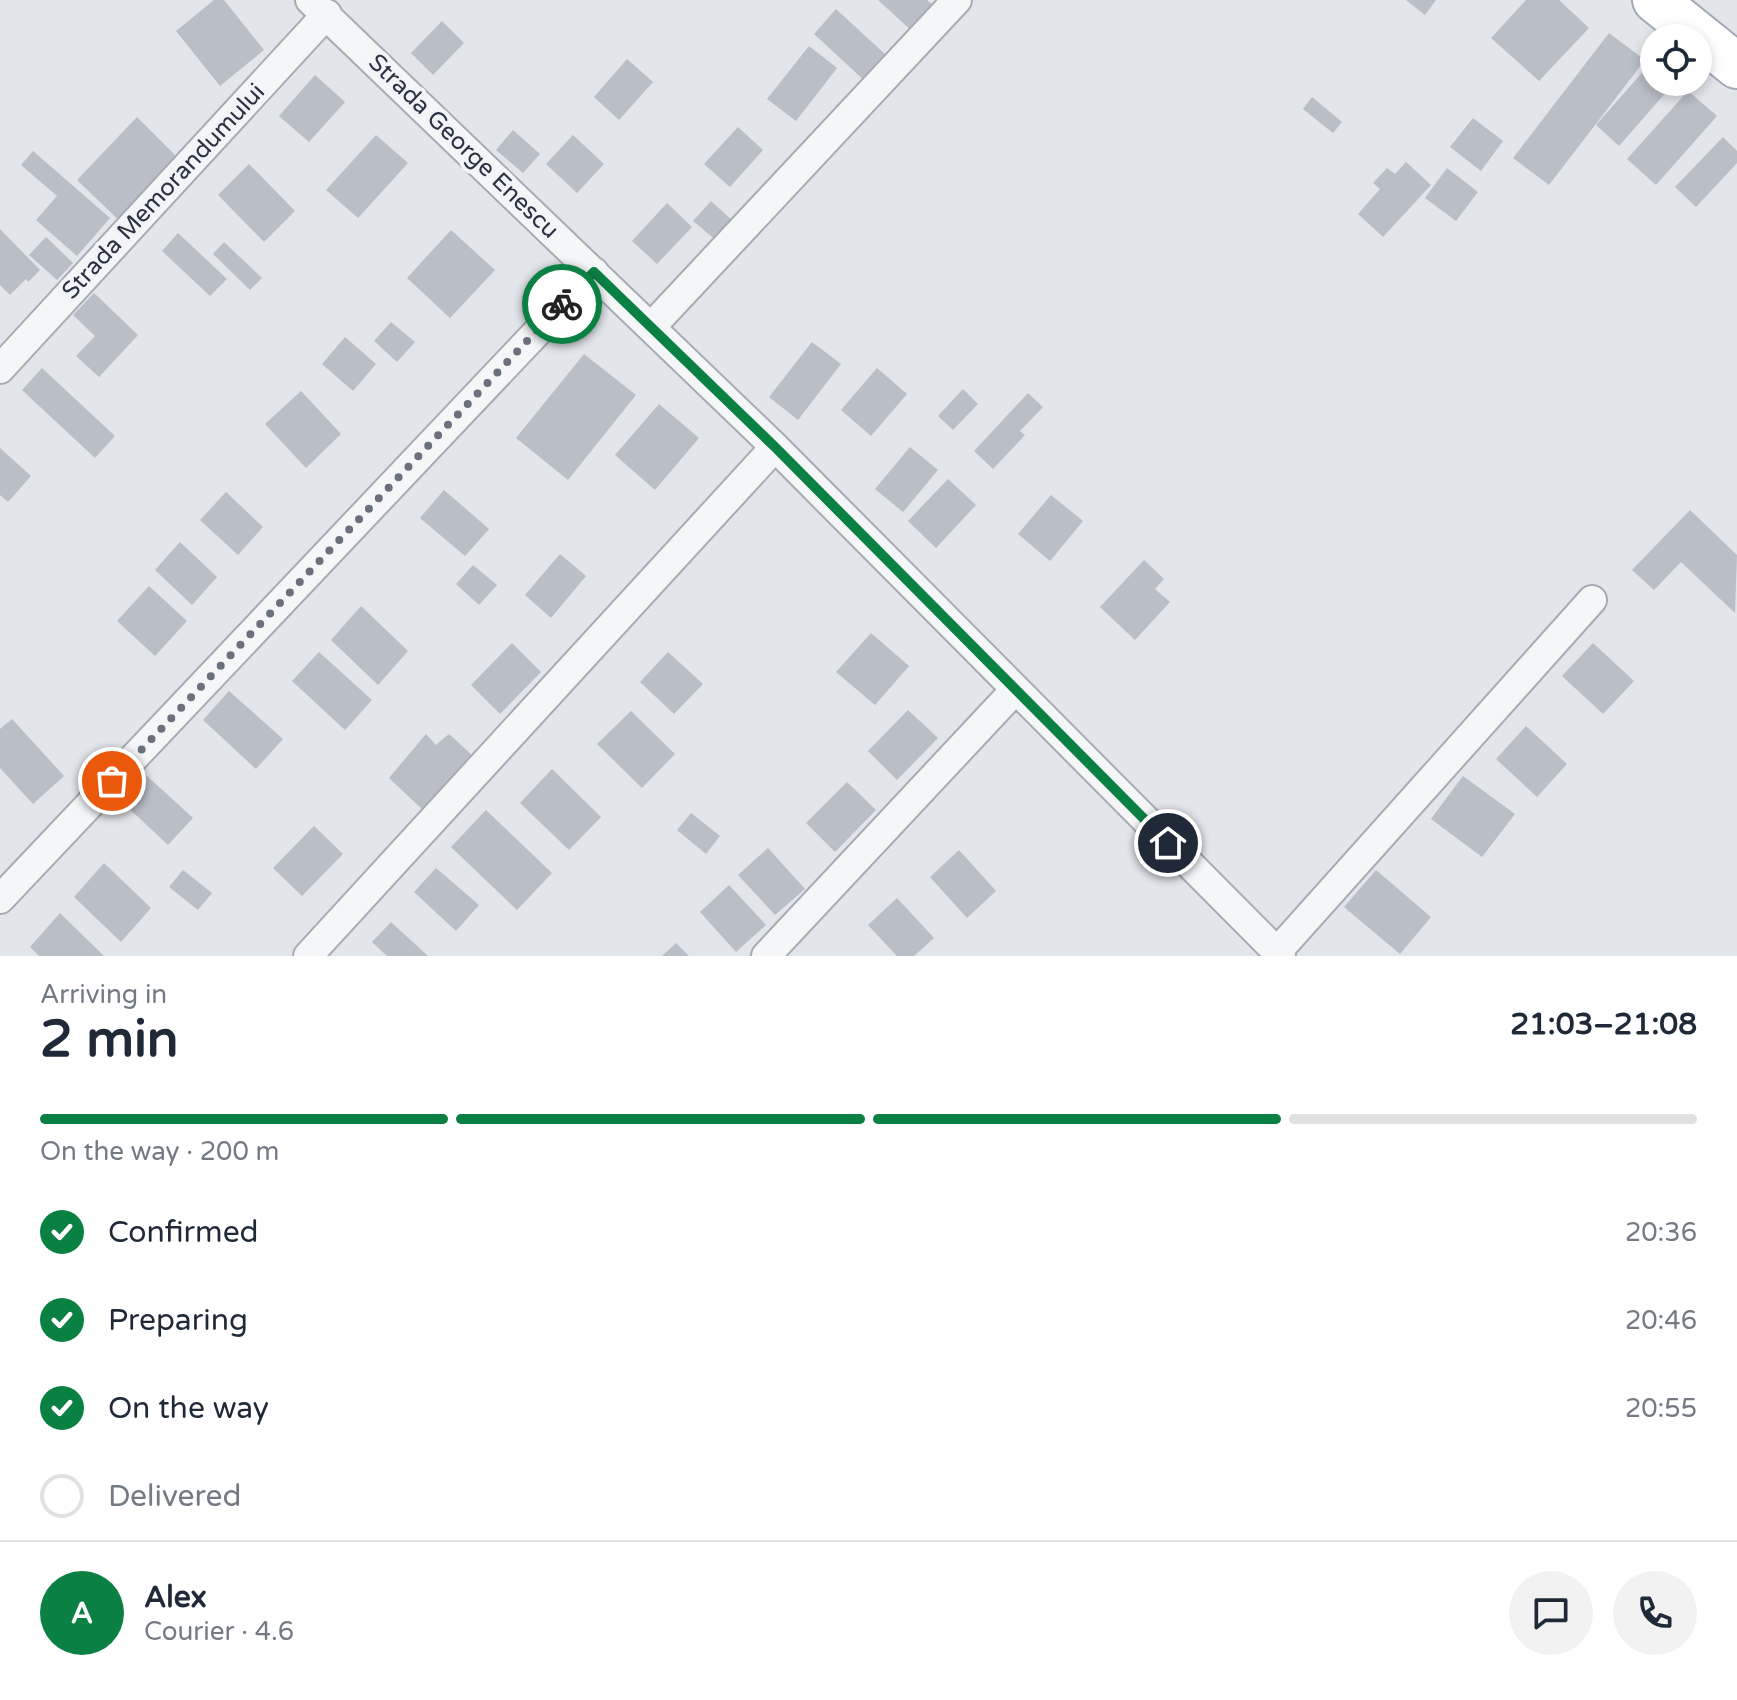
<!DOCTYPE html>
<html lang="en">
<head>
<meta charset="utf-8">
<style>
  body { margin:0; font-family:"Varela Round",sans-serif; background:#f2f2f3; color:#1f2937; height:100vh; display:flex; flex-direction:column; font-size:30px; white-space:nowrap }
  * { box-sizing:border-box; margin:0 }
  p { font-size:26px; color:#747a83 }
  .icon { flex:none; width:44px; height:44px; fill:none; stroke:currentColor; stroke-width:2; stroke-linecap:round; stroke-linejoin:round }
  .map { position:relative; height:956px; overflow:hidden }
  .panel { display:flex; flex-direction:column; background:#fff; flex:1 }
  .panel>* { flex:none }
  .buttons { position:absolute; left:1640px; top:24px; display:grid; gap:16px }
  .buttons a { display:grid; place-items:center; width:72px; height:72px; border-radius:50%; background:#fff; box-shadow:0 4px 12px #0003; font-size:40px }
  .pin { position:absolute; display:grid; place-items:center; width:68px; height:68px; color:#fff; margin:-34px; border:4px solid #fff; border-radius:50%; box-shadow:0 2px 8px #0007 }
  .courier { position:absolute; display:grid; place-items:center; width:80px; height:80px; margin:-40px; border:6px solid #0b8043; border-radius:50%; background:#fff; color:#222; box-shadow:0 2px 10px #0007 }
  .headline em { font-style:normal; font-weight:800 }
  .headline div { display:flex; flex-direction:column-reverse }
  .headline { display:flex; align-items:center; justify-content:space-between; height:136px; padding:0 40px }
  h1 { font-size:52px; font-weight:800; line-height:60px }
  .bar { display:grid; grid-template-columns:repeat(4,1fr); gap:12px 8px; align-content:center; height:96px; padding:0 40px }
  .bar i { height:10px; border-radius:6px; background:#e0e1e3 }
  .bar .current { background:#0b8043 }
  .bar p { grid-column:span 4 }
  .line { display:flex; align-items:center; gap:20px; padding:0 40px; border-top:2px solid #e0e1e3 }
  .line div { flex:1 }
  .round { display:grid; place-items:center; flex:none; width:84px; height:84px; border-radius:42px; background:#f2f2f3 }
  ol { padding:0 40px; list-style:none }
  li { display:flex; align-items:center; gap:24px; height:88px }
  li p { margin-inline-start:auto }
  li .icon { padding:8px; border-radius:50%; background:#0b8043; color:#fff; stroke-width:4 }
  li:last-child { color:#747a83 }
  li i { width:44px; height:44px; border:4px solid #e0e1e3; border-radius:50% }
  .map>svg:first-child { display:block }
  .building { fill:#b9bec7 }
  .lines { fill:none; stroke-linecap:round; stroke-linejoin:round }
  .minor-casing { stroke:#a7acb4; stroke-width:32 }
  .primary-casing { stroke:#a1a9b6; stroke-width:48 }
  .minor { stroke:#f5f6f8; stroke-width:28 }
  .primary { stroke:#fff; stroke-width:44 }
  .done { stroke:#6a717d; stroke-width:8; stroke-dasharray:0 14.4 }
  .route { stroke:#0b8043; stroke-width:10 }
  .labels { text-anchor:middle; stroke-width:8; stroke-linejoin:round; paint-order:stroke }
  .street-label { font-size:24px; fill:#2a3242; stroke:#f2f4f8 }
</style>
</head>
<body>
<div class="map">
<svg width="1737" height="956" viewBox="0 0 1737 956">
  <rect width="100%" height="100%" fill="#e2e5ea"/>
  <g class="building">
    <path d="M214 0H224L264 50 220 86 176 31Z"/>
    <path d="M878 0H927L937 9 914 33Z"/>
    <path d="M1406 0H1436L1425 15Z"/>
    <path d="M1526 0H1559L1589 28 1539 81 1491 38Z"/>
    <path d="M836 9 887 56 865 81 814 34Z"/>
    <path d="M442 21 464 43 433 75 411 53Z"/>
    <path d="M1609 33 1645 60 1549 185 1513 158Z"/>
    <path d="M809 46 837 68 796 121 767 99Z"/>
    <path d="M627 59 653 82 619 120 594 97Z"/>
    <path d="M1654 59V82H1675L1619 146 1596 125Z"/>
    <path d="M315 75 345 102 309 142 279 116Z"/>
    <path d="M1688 91 1717 116 1656 185 1627 159Z"/>
    <path d="M1312 97 1342 122 1333 133 1303 109Z"/>
    <path d="M137 117 185 165 125 226 77 180Z"/>
    <path d="M1473 118 1503 141 1481 171 1450 147Z"/>
    <path d="M738 127 763 150 730 187 704 164Z"/>
    <path d="M513 130 540 154 523 173 496 150Z"/>
    <path d="M376 135 408 163 358 218 326 190Z"/>
    <path d="M573 135 604 164 577 193 546 164Z"/>
    <path d="M1723 137 1737 151V163L1696 207 1675 187Z"/>
    <path d="M33 151 110 218 77 256 36 220 57 196 21 165Z"/>
    <path d="M1406 162 1431 185 1383 237 1358 214 1380 189 1373 183 1387 168 1395 174Z"/>
    <path d="M249 164 295 211 264 242 218 195Z"/>
    <path d="M1447 168 1478 192 1456 221 1425 198Z"/>
    <path d="M711 201 734 222 717 241 693 221Z"/>
    <path d="M667 203 692 227 657 264 632 241Z"/>
    <path d="M0 229 40 270 28 282 26 279 10 295 0 285Z"/>
    <path d="M451 230 495 270 450 318 407 278Z"/>
    <path d="M178 233 227 279 210 296 162 251Z"/>
    <path d="M46 237 73 263 57 280 29 255Z"/>
    <path d="M224 242 262 278 250 290 213 254Z"/>
    <path d="M94 293 138 335 99 377 76 356 95 336 73 315Z"/>
    <path d="M391 322 415 342 397 362 374 341Z"/>
    <path d="M345 337 376 364 353 391 322 364Z"/>
    <path d="M812 342 841 364 798 420 769 397Z"/>
    <path d="M584 354 636 395 568 480 516 438Z"/>
    <path d="M42 368 115 436 95 458 22 390Z"/>
    <path d="M877 368 907 394 871 436 841 410Z"/>
    <path d="M963 389 978 404 953 430 938 416Z"/>
    <path d="M301 391 341 434 306 468 265 424Z"/>
    <path d="M1028 393 1043 407 1020 431 1025 435 993 469 974 451Z"/>
    <path d="M659 404 699 438 655 490 615 455Z"/>
    <path d="M910 447 938 470 903 512 875 489Z"/>
    <path d="M0 448 31 476 8 502 0 495Z"/>
    <path d="M948 479 976 505 936 548 908 521Z"/>
    <path d="M444 490 489 529 465 556 420 518Z"/>
    <path d="M226 492 263 527 238 555 200 520Z"/>
    <path d="M1051 495 1083 521 1050 561 1018 534Z"/>
    <path d="M1690 510 1737 555 1735 613 1681 562 1654 590 1632 570Z"/>
    <path d="M180 542 217 577 192 605 155 570Z"/>
    <path d="M560 554 586 576 551 618 525 595Z"/>
    <path d="M1144 560 1164 579 1155 589 1170 602 1135 640 1100 607Z"/>
    <path d="M473 565 497 585 479 605 456 584Z"/>
    <path d="M149 586 187 621 155 656 117 621Z"/>
    <path d="M361 606 408 651 378 685 331 640Z"/>
    <path d="M871 633 909 666 875 705 836 672Z"/>
    <path d="M512 643 541 672 500 714 471 685Z"/>
    <path d="M1593 643 1634 681 1603 714 1562 676Z"/>
    <path d="M319 652 372 700 345 730 292 681Z"/>
    <path d="M668 652 703 684 674 714 640 682Z"/>
    <path d="M229 691 283 739 256 769 203 720Z"/>
    <path d="M908 710 938 738 897 780 868 751Z"/>
    <path d="M631 711 675 754 642 788 597 744Z"/>
    <path d="M12 719 64 776 33 804 0 768V729Z"/>
    <path d="M1526 726 1567 764 1537 797 1496 759Z"/>
    <path d="M426 734 436 745 449 734 472 755 424 811 389 778Z"/>
    <path d="M552 769 601 817 569 850 520 803Z"/>
    <path d="M146 775 193 818 168 845 121 801Z"/>
    <path d="M1463 776 1515 814 1482 857 1431 819Z"/>
    <path d="M847 782 876 810 835 852 806 823Z"/>
    <path d="M486 810 552 873 517 910 451 847Z"/>
    <path d="M691 813 720 836 706 854 677 830Z"/>
    <path d="M314 826 343 854 302 896 273 868Z"/>
    <path d="M768 848 805 889 775 915 738 875Z"/>
    <path d="M959 850 996 891 967 918 930 877Z"/>
    <path d="M104 863 151 908 121 942 74 897Z"/>
    <path d="M436 868 479 905 456 931 414 892Z"/>
    <path d="M183 870 212 893 198 910 169 887Z"/>
    <path d="M1376 870 1431 917 1400 954 1344 907Z"/>
    <path d="M729 885 766 925 736 952 700 912Z"/>
    <path d="M897 898 934 938 914 956H897L868 925Z"/>
    <path d="M60 913 104 956H39L30 947Z"/>
    <path d="M391 922 428 956H387L372 942Z"/>
    <path d="M676 943 689 956H662Z"/>
  </g>
  <g class="lines">
    <g class="minor-casing">
      <g id="minor">
        <path d="M310 0 775 447 1281 956"/>
        <path d="M652 326 957 0"/>
        <path d="M0 369 327 14"/>
        <path d="M0 899 594 272"/>
        <path d="M1277 952 1592 600"/>
        <path d="M308 956 775 447"/>
        <path d="M766 956 1015 690"/>
      </g>
    </g>
    <g class="primary-casing">
      <path id="primary" d="M1655 0 1737 66"/>
    </g>
    <use href="#minor" class="minor"/>
    <use href="#primary" class="primary"/>
  </g>
  <g class="lines">
    <path class="done" d="M112 781 562 304"/>
    <path class="route" d="M562 304 594 272 775 447 1168 843"/>
  </g>
  <g class="labels">
    <g class="street-label">
      <text transform="translate(464 146) rotate(44)" y="8">Strada George Enescu</text>
      <text transform="translate(163 191) rotate(-47)" y="8">Strada Memorandumului</text>
    </g>
  </g>
</svg>
<div class="buttons">
<a><svg class="icon" aria-label="locate" viewBox="0 0 24 24"><circle cx="12" cy="12" r="6"/><path d="M12 2v4M12 18v4M2 12h4M18 12h4"/></svg></a>
</div>
<div class="pin" style="left:112px;top:781px;background:#ea580c"><svg class="icon" aria-label="bag" viewBox="0 0 24 24"><path d="M5 8h14l-1 12H6zM9 8a3 3 0 0 1 6 0"/></svg></div>
<div class="pin" style="left:1168px;top:843px;background:#1f2937"><svg class="icon" aria-label="home" viewBox="0 0 24 24"><path d="M3 11l9-7 9 7M6 9v11h12V9"/></svg></div>
<div class="courier" style="left:562px;top:304px"><svg class="icon" aria-label="bike" viewBox="0 0 24 24"><circle cx="6" cy="16" r="4"/><circle cx="18" cy="16" r="4"/><path d="M6 16l4-8h5l3 8M10 8l3 8H6M13 5h3"/></svg></div>
</div>
<section class="panel">
<div class="headline"><div><h1>2 min</h1><p>Arriving in</p></div><em>21:03–21:08</em></div>
<div class="bar"><i class="current"></i><i class="current"></i><i class="current"></i><i></i><p>On the way · 200 m</p></div>
<ol>
<li><svg class="icon" aria-label="check" viewBox="0 0 24 24"><path d="M5 12l5 5 9-10"/></svg>Confirmed<p>20:36</p></li>
<li><svg class="icon" aria-label="check" viewBox="0 0 24 24"><path d="M5 12l5 5 9-10"/></svg>Preparing<p>20:46</p></li>
<li><svg class="icon" aria-label="check" viewBox="0 0 24 24"><path d="M5 12l5 5 9-10"/></svg>On the way<p>20:55</p></li>
<li><i></i>Delivered</li>
</ol>
<div class="line" style="height:144px"><b class="round" style="background:#0b8043;color:#fff">A</b><div><b>Alex</b><p>Courier · 4.6</p></div><a class="round"><svg class="icon" aria-label="chat" viewBox="0 0 24 24"><path d="M4 5h16v11H9l-5 4z"/></svg></a><a class="round"><svg class="icon" aria-label="phone" viewBox="0 0 24 24"><path d="M5 4h4l2 5-3 2q2 4 5 5l2-3 5 2v4C11 20 4 13 5 4z"/></svg></a></div>
</section>
</body>
</html>
